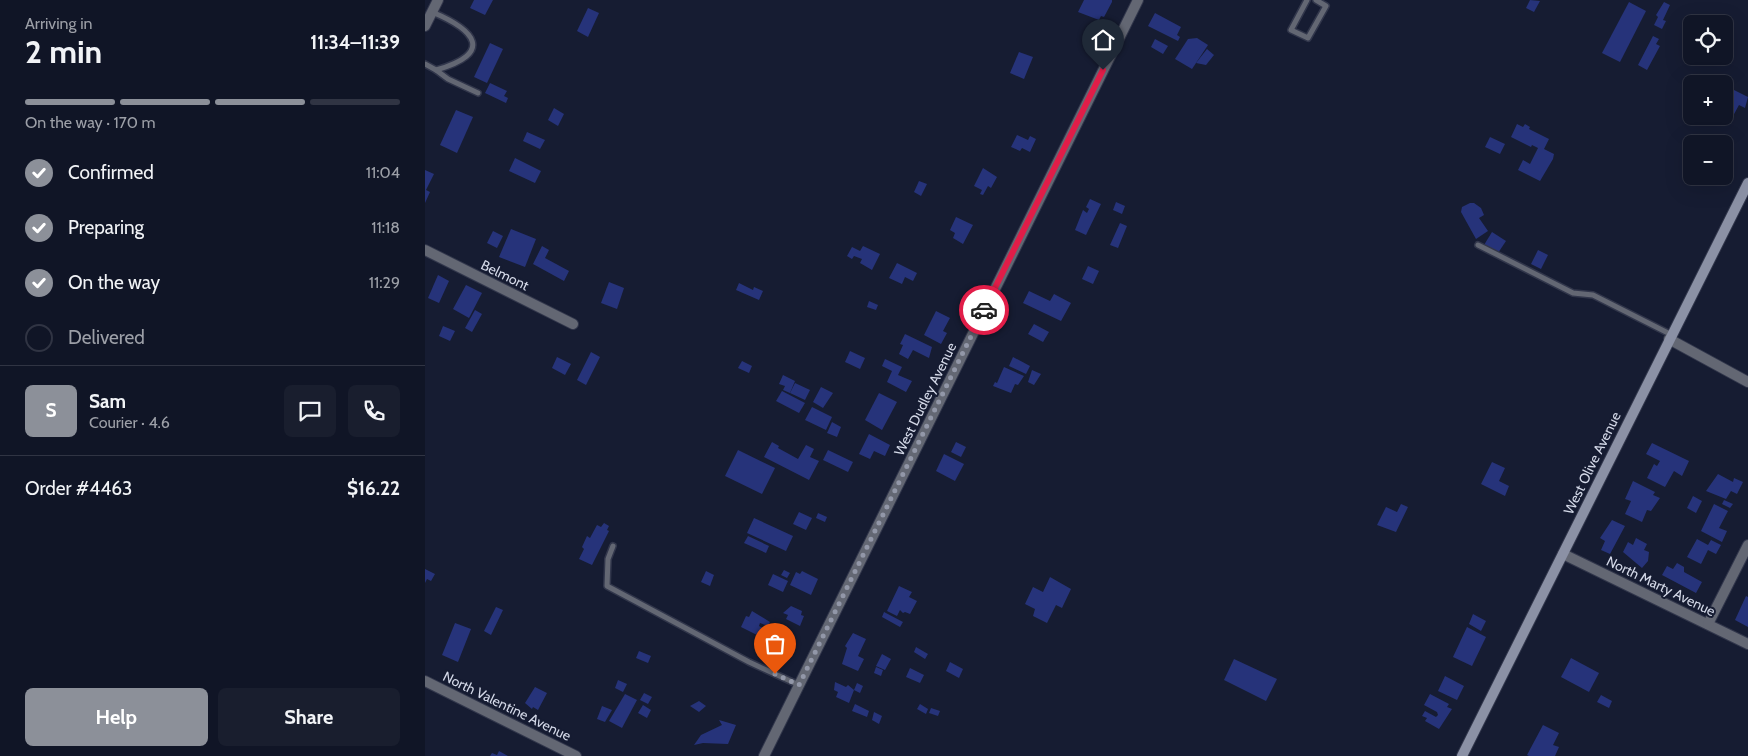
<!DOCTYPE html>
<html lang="en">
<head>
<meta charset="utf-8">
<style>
  body { margin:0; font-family:Cabin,sans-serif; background:#191e2e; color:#f1f3f6; height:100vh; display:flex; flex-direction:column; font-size:19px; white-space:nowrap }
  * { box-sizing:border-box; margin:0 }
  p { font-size:16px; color:#9c9fa7 }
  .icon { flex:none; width:28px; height:28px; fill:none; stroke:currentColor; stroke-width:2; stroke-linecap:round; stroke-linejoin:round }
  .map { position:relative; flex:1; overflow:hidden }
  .panel { display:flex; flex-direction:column; background:#101526; width:425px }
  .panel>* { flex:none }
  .fabs { position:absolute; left:1258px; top:15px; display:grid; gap:10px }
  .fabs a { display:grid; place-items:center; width:50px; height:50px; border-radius:8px; background:#101526; box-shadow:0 5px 20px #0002,0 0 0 1px #303443; font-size:25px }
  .pin { position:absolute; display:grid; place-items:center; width:42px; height:42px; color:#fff; margin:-51px -21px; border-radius:50% 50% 50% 0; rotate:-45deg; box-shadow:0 0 5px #0007 }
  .pin .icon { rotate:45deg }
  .courier { position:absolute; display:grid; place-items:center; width:50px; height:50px; margin:-25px; border:4px solid #e11d48; border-radius:50%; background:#fff; color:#222; box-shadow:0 1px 6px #0007 }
  .summary em { font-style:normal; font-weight:800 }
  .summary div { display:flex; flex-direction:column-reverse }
  .summary { display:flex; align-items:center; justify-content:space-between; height:85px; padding:0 25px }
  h1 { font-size:32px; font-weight:800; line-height:38px }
  .bar { display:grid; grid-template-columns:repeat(4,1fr); gap:8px 5px; align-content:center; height:60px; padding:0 25px }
  .bar i { height:6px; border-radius:4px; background:#303443 }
  .bar .on { background:#8c9099 }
  .bar p { grid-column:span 4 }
  .line { display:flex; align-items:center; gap:12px; padding:0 25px; border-top:1px solid #303443 }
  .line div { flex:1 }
  .round { display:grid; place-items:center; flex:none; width:52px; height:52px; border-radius:8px; background:#191e2e }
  ol { padding:0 25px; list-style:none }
  li { display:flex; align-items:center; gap:15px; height:55px }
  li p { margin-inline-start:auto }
  li .icon { padding:5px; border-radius:50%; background:#8c9099; color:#fff; stroke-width:4 }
  li:last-child { color:#9c9fa7 }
  li i { width:28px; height:28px; border:2px solid #303443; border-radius:50% }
  .button { display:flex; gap:10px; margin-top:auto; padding:10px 25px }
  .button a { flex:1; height:58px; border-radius:8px; background:#8c9099; color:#fff; font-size:20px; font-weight:800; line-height:58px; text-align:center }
  .button a+a { background:#191e2e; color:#f1f3f6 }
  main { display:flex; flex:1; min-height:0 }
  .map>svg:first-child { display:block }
  .building { fill:#26337a }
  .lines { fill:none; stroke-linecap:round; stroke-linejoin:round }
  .service-casing { stroke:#31364b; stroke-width:8 }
  .minor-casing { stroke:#31364b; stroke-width:12 }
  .tertiary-casing { stroke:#31364b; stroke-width:12 }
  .secondary-casing { stroke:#31364b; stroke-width:12 }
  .service { stroke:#636773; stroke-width:5 }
  .minor { stroke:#636773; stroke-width:10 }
  .tertiary { stroke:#636773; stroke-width:10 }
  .secondary { stroke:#8b91a5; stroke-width:10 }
  .done { stroke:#9297a8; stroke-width:5; stroke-dasharray:0 9 }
  .route { stroke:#e11d48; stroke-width:6 }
  .labels { text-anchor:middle; stroke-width:4; stroke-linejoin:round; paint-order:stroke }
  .street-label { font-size:14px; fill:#d4d9e8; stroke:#161c32 }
</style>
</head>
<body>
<main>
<section class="panel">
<div class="summary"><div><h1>2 min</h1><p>Arriving in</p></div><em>11:34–11:39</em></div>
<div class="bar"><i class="on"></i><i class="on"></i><i class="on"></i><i></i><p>On the way · 170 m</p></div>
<ol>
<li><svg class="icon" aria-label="check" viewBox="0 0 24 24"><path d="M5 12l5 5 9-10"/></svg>Confirmed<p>11:04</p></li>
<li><svg class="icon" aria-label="check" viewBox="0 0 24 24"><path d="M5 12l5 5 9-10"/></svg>Preparing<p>11:18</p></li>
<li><svg class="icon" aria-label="check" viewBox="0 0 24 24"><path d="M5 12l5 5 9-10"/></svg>On the way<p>11:29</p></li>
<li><i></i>Delivered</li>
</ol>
<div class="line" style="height:90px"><b class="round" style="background:#8c9099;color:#fff">S</b><div><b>Sam</b><p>Courier · 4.6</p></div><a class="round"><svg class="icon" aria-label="chat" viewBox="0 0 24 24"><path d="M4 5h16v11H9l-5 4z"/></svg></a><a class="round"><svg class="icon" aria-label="phone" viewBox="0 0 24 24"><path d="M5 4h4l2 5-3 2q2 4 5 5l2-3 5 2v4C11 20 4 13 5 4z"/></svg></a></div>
<div class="line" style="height:65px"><div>Order #4463</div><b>$16.22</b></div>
<div class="button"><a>Help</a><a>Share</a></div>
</section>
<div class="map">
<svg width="1323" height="756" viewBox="0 0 1323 756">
  <rect width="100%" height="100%" fill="#161c32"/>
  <g class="building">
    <path d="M49 0H68L60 15 45 8Z"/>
    <path d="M659 0H687V2L679 17 676 16 674 20 653 12Z"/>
    <path d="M1105 0 1115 1 1109 12 1101 8Z"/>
    <path d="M1204 2 1221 11 1195 62 1177 53Z"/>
    <path d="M1239 2 1245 5 1238 20 1241 21 1237 29 1229 25 1233 17 1231 15Z"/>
    <path d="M163 8 174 13 163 37 152 31Z"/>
    <path d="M730 13 756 27 752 35 755 37 753 41 723 26Z"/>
    <path d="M1264 24 1266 25V38L1259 35Z"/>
    <path d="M1228 36 1234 39 1231 44 1235 46 1222 70 1213 65Z"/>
    <path d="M772 38 783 45 767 69 750 59 763 39Z"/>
    <path d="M730 39 743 46 738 54 726 47Z"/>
    <path d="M65 43 78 49 62 83 49 77Z"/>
    <path d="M782 49 789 55 781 65 771 63Z"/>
    <path d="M594 52 608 57 599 79 585 73Z"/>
    <path d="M65 83 82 91 79 96 83 98 81 103 60 93Z"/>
    <path d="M1299 85 1323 97 1320 108 1314 105 1308 116 1300 112 1304 103 1299 100Z"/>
    <path d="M129 108 139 114 133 126 123 120Z"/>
    <path d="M31 110 48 117 32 153 15 145Z"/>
    <path d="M1092 124 1098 127 1100 124 1105 127 1104 129 1124 139 1119 149 1129 154 1128 159 1115 181 1093 170 1098 160 1105 164 1113 148 1107 145 1106 147 1086 137Z"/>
    <path d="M102 132 120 140 115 149 98 141Z"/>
    <path d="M592 135 603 140 605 136 611 139 605 152 597 148 595 151 586 147Z"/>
    <path d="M1282 136 1298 144H1279Z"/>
    <path d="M1065 137 1080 144 1075 154 1060 147Z"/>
    <path d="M1299 144 1305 147 1299 160Z"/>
    <path d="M90 158 116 171 110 183 84 171Z"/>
    <path d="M558 168 572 177 566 188 563 186 558 195 555 194 557 190 549 186Z"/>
    <path d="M0 170 9 174 1 190 5 192 0 203Z"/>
    <path d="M494 181 502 184 496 196 489 192Z"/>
    <path d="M665 199 676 204 661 235 650 230 658 210 662 213 664 209 661 207Z"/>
    <path d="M691 202 700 206 697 214 688 210Z"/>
    <path d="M1045 203H1049L1056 208 1059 215 1054 218 1063 231 1051 239 1036 212 1037 207Z"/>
    <path d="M531 217 548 225 538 244 528 238 530 233 525 230Z"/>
    <path d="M695 223 702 226 693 248 685 245Z"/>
    <path d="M86 229 111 239 100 267 74 257Z"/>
    <path d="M68 231 78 236 72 248 62 243Z"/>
    <path d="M1067 232 1081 241 1073 253 1059 245Z"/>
    <path d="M117 246 124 250 120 258 144 271 139 281 108 264Z"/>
    <path d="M438 246 455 254 447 270 435 263 437 259 429 256 427 259 422 256 427 247 435 251Z"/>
    <path d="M1113 250 1123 255 1116 269 1106 264Z"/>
    <path d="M472 263 492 273 488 281 480 277 477 284 464 278Z"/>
    <path d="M663 266 674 271 668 284 657 279Z"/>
    <path d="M13 275 24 281 14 303 3 298Z"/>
    <path d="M184 282 199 288 192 309 176 303Z"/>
    <path d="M314 283 328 290 329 287 338 291 334 300 311 290Z"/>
    <path d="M41 285 57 293 44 318 28 309Z"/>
    <path d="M604 291 625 301 629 294 646 303 636 321 598 303Z"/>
    <path d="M444 301 453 305 451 310 442 307Z"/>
    <path d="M50 310 57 314 47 332 40 328Z"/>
    <path d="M511 311 525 318 518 331 522 333 516 344 499 335Z"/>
    <path d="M609 324 624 332 618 342 603 334Z"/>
    <path d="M18 326 30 331 25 341 14 336Z"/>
    <path d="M480 334 507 347 504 358 488 350 483 359 474 354 478 345 475 344Z"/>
    <path d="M425 351 440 358 435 369 420 362Z"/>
    <path d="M166 352 175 357 161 385 152 380Z"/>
    <path d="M132 357 146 364 140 375 127 368Z"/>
    <path d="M588 357 605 366 601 374 584 366Z"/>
    <path d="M460 359 477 367 473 375 487 381 481 392 462 382 467 371 457 366Z"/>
    <path d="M317 361 327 366 324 373 313 368Z"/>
    <path d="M579 367 599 376 593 385 590 384 586 393 568 386 570 382 572 383Z"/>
    <path d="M607 370 616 374 609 385 603 382Z"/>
    <path d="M358 375 370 381 365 393 358 390 360 386 354 384Z"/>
    <path d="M370 383 385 390 380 400 365 393Z"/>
    <path d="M396 387 408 393 398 408 388 402Z"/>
    <path d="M357 391 380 403 374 413 351 401Z"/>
    <path d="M454 393 472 402 457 430 440 420Z"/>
    <path d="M387 407 407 417 401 430 380 420Z"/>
    <path d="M407 422 416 427 412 437 402 433Z"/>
    <path d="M444 434 465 445 460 456 449 451 445 459 434 454Z"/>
    <path d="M347 442 354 446 353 448 373 459 381 445 389 449 385 457 394 461 384 480 339 457Z"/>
    <path d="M531 442 541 447 536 457 526 452Z"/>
    <path d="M1227 443 1264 461 1257 476 1249 471 1240 487 1222 478 1229 464 1232 466 1235 461 1221 454Z"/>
    <path d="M313 450 350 468 337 494 300 476Z"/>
    <path d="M403 450 428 462 423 472 398 460Z"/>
    <path d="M519 454 539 464 530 481 511 471Z"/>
    <path d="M1067 462 1080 468 1074 481 1084 486 1080 496 1056 484Z"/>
    <path d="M1293 474 1308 482 1309 478 1318 482 1312 494 1306 491 1301 499 1281 491Z"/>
    <path d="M1208 481 1230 492 1228 495 1235 498 1226 511 1222 510 1217 522 1200 514 1206 501 1200 499Z"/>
    <path d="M1268 496 1277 501 1271 513 1262 508Z"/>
    <path d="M1299 500 1308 504 1305 508 1297 504Z"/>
    <path d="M976 504 983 507 971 532 952 525 961 507 972 512Z"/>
    <path d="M1289 504 1303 511 1294 528 1302 531 1297 542 1276 531Z"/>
    <path d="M374 512 387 518 381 530 368 524Z"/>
    <path d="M393 513 402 517 400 522 391 518Z"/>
    <path d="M329 518 368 536 361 551 322 533Z"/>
    <path d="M1187 520 1200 526 1185 554 1176 550 1180 541 1175 538Z"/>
    <path d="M179 523 184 526 182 530 184 531 167 565 154 559 159 549 157 547 162 536 165 538 172 525 176 527Z"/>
    <path d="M323 536 344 546 341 553 319 543Z"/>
    <path d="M1211 538 1222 544 1219 550 1224 552 1223 561 1217 568 1198 552 1203 542 1208 545Z"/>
    <path d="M1272 539 1283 545 1286 540 1296 545 1291 554 1283 550 1276 564 1262 557Z"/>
    <path d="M1252 563 1259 567V572L1277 582 1271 593 1237 575 1242 566 1248 569Z"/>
    <path d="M0 569 10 574 6 581 2 579 0 583Z"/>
    <path d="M359 570 365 573 362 578 356 575Z"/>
    <path d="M281 571 289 575 285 586 276 582Z"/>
    <path d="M377 571 393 579 386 595 365 585 371 572 375 574Z"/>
    <path d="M348 574 363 581 358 592 343 585Z"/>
    <path d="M625 577 646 589 637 608 631 605 622 623 608 616 610 609 600 604 608 587 618 592Z"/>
    <path d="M474 586 487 592 484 597 492 601 485 614 480 612 478 613 475 610 472 616 462 611Z"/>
    <path d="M1321 596 1323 597V627L1310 620Z"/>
    <path d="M366 606 377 611 376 615 379 616 375 626 361 619 363 615 358 613Z"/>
    <path d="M71 607 78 610 66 635 59 631Z"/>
    <path d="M327 611 345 622 343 626 335 623 334 626 341 630 338 638 316 627 321 616 324 617Z"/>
    <path d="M459 612 478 622 475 627 457 617Z"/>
    <path d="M1048 614 1061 621 1056 631 1044 624Z"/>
    <path d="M30 623 46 629 33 662 17 655Z"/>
    <path d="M1042 627 1061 637 1047 666 1028 657Z"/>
    <path d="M428 633 441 639 433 656 439 659 433 671 417 664 422 648 420 646Z"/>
    <path d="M491 647 503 654 500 659 489 652Z"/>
    <path d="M214 651 226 656 223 663 211 658Z"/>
    <path d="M457 654 466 659 460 670 451 666Z"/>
    <path d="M1146 658 1174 673 1164 692 1136 677Z"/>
    <path d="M809 659 852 679 841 701 799 680Z"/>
    <path d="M525 662 538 669 534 678 521 671Z"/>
    <path d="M451 667 458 670 456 676 449 673Z"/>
    <path d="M485 668 499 675 495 683 481 677Z"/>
    <path d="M1020 676 1039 686 1032 700 1013 691Z"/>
    <path d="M193 680 202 684 198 692 190 688Z"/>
    <path d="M410 682 421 687 423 685 429 690 424 703 411 697 413 692 409 690Z"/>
    <path d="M432 683 438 686 435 693 429 690Z"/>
    <path d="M110 687 122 693 113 710 108 707 107 709 100 703Z"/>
    <path d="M219 693 227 697 223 704 215 700Z"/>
    <path d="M200 694 212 700 197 728 184 721Z"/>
    <path d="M1005 694 1024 704 1022 707 1027 709 1014 729 1000 721 1002 718 997 716 1000 711 1011 717 1013 715 1012 712 999 705Z"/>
    <path d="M1176 695 1187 701 1184 708 1172 702Z"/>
    <path d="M274 701 281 706 274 712 265 706Z"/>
    <path d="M430 704 444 711 442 717 427 711Z"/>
    <path d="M495 704 503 709 501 714 492 709Z"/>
    <path d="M218 705 226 710 222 718 213 713Z"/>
    <path d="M177 706 187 710 180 722 172 719Z"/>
    <path d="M506 708 515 711 513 716 504 713Z"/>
    <path d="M449 712 457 716 454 724 447 720Z"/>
    <path d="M294 720 311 725 303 744 278 743 269 745 276 735 297 725Z"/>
    <path d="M1118 725 1134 733 1128 745 1134 747 1130 756H1104L1102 755Z"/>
    <path d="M74 751 83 756H65L67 753 72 755Z"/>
  </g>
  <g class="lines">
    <g class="service-casing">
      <g id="service">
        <path d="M882 0 866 30 883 38 901 6 891 0"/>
        <path d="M0 64 11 70C70 53 50 30 7 12"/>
        <path d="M11 70 23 79 53 93"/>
        <path d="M1053 245 1148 293 1168 295 1247 335"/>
        <path d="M188 546 183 559 182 586 324 662 374 685"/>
      </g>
    </g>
    <g class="minor-casing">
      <g id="minor">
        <path d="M0 250 148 324"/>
        <path d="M1244 339 1323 382"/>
        <path d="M1138 554 1323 644"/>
        <path d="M1283 624 1323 545"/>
        <path d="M0 681 151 756"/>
        <path d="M339 756 713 0"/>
      </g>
    </g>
    <g class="tertiary-casing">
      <path id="tertiary" d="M0 26 13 0"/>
    </g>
    <g class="secondary-casing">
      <path id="secondary" d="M1037 756 1323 183"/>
    </g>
    <use href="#service" class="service"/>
    <use href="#minor" class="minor"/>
    <use href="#tertiary" class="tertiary"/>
    <use href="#secondary" class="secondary"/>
  </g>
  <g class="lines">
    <path class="done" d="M350 674 374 685 559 310"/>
    <path class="route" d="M559 310 678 70"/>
  </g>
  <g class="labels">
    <g class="street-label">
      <text transform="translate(80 275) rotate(26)" y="5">Belmont</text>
      <text transform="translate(500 399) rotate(-64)" y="5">West Dudley Avenue</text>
      <text transform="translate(1167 463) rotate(-64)" y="5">West Olive Avenue</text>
      <text transform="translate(1236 586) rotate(26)" y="5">North Marty Avenue</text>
      <text transform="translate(82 706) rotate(26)" y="5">North Valentine Avenue</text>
    </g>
  </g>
</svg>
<div class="fabs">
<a><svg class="icon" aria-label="locate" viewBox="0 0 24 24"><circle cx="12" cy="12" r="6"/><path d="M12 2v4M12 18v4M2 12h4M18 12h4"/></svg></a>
<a>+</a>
<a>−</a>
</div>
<div class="pin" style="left:350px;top:674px;background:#ea580c"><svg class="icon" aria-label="bag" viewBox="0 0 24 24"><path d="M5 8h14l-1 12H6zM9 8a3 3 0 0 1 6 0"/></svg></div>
<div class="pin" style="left:678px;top:70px;background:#1f2937"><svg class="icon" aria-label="home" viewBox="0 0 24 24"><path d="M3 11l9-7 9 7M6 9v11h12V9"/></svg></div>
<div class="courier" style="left:559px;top:310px"><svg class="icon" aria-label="car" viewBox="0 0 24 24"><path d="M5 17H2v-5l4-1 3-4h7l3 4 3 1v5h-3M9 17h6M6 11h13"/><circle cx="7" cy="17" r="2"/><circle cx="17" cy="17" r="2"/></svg></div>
</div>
</main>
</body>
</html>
